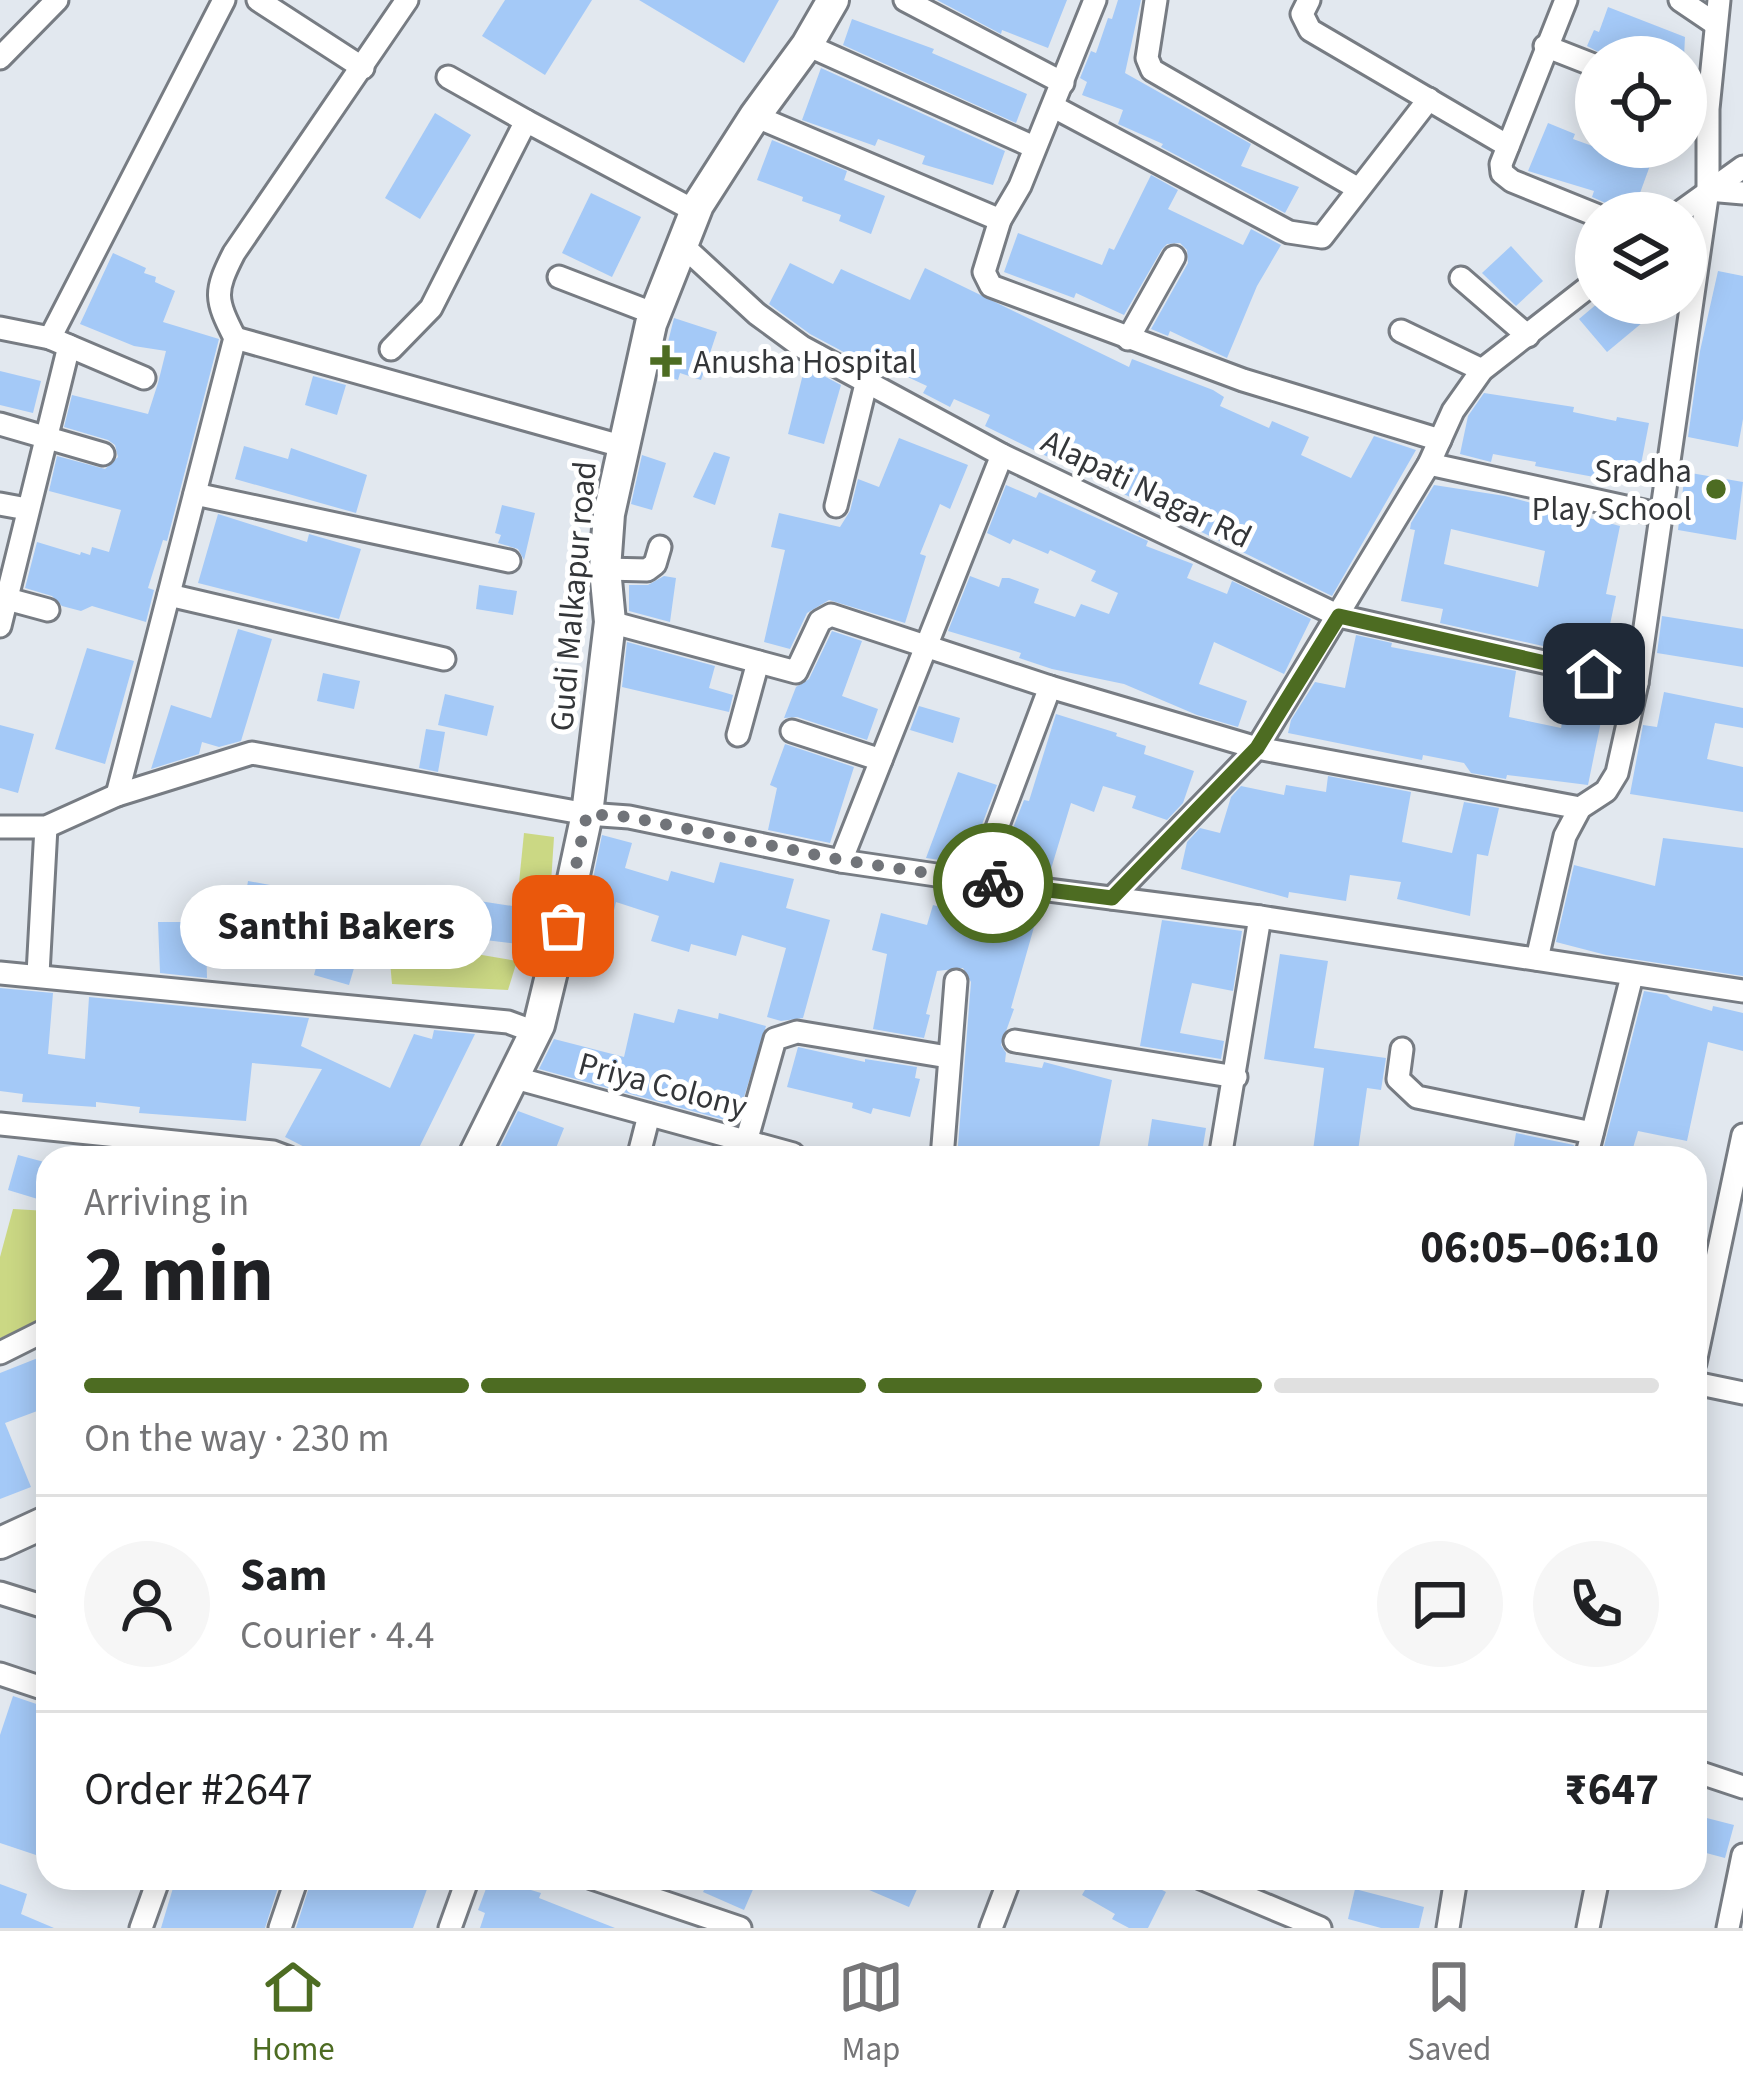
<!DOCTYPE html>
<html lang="en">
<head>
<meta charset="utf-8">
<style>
  body { margin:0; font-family:"Source Sans 3",sans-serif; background:#f6f6f6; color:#202124; height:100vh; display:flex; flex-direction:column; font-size:45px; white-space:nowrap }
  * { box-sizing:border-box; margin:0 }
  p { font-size:39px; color:#757577 }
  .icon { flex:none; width:66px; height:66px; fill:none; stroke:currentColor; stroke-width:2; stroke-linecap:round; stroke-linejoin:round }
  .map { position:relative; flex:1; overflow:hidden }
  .side { position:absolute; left:36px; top:1146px; width:1671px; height:744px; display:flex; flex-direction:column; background:#fff; border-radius:36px; box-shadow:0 6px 30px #0003 }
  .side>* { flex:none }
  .buttons { position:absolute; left:1575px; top:36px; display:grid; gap:24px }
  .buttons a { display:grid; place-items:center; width:132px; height:132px; border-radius:50%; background:#fff; box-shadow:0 6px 30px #0003; font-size:60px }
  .pin { position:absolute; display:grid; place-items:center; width:102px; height:102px; color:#fff; margin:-51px; border-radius:24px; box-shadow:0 6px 18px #0006 }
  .courier { position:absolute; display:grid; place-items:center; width:120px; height:120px; margin:-60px; border:9px solid #4d6c22; border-radius:50%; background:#fff; color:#222; box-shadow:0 3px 15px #0007 }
  .bubble { position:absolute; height:84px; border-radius:42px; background:#fff; box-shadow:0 6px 30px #0003; font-size:39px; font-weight:700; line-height:84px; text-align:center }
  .summary em { font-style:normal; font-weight:700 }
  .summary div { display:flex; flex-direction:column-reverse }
  .summary { display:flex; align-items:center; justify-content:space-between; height:204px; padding:0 48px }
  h1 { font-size:78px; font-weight:700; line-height:90px }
  .bar { display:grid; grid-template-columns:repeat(4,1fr); gap:18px 12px; align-content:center; height:144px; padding:0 48px }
  .bar i { height:15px; border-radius:9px; background:#e0e0e0 }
  .bar .on { background:#4d6c22 }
  .bar p { grid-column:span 4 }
  .line { display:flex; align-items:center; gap:30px; padding:0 48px; border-top:3px solid #e0e0e0 }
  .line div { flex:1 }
  .round { display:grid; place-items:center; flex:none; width:126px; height:126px; border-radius:63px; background:#f6f6f6 }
  .tabs { display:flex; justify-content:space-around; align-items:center; height:168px; border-top:3px solid #e0e0e0; background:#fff; font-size:33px; color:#757577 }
  .tabs a { display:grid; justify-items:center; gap:6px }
  .tabs .on { color:#4d6c22 }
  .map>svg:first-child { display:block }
  .green { fill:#cbd884 }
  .building { fill:#a4c9f7; fill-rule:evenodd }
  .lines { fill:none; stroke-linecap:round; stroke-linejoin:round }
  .street-casing { stroke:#777c83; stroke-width:27 }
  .secondary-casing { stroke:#777c83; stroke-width:36 }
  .street { stroke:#fff; stroke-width:21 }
  .secondary { stroke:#fff; stroke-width:30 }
  .done { stroke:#717479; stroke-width:12; stroke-dasharray:0 21.6 }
  .route { stroke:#4d6c22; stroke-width:15 }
  .poi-dot { fill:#4d6c22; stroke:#fff; stroke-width:4.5 }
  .labels { text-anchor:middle; stroke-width:10; stroke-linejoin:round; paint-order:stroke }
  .poi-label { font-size:33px; fill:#343639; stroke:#fff; text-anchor:start }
  .street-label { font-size:33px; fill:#343639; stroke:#fff }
</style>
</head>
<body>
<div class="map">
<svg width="1743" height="1928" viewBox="0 0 1743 1928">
  <rect width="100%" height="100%" fill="#e2e8ef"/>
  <g class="green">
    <path d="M524 833 554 837 551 883H519Z"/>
    <path d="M388 939 517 961 508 990 392 984Z"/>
    <path d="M13 1209 48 1211V1320L0 1338V1257Z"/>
  </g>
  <g class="building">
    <path d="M505 0H592L545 75 482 36Z"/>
    <path d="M639 0H779L744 63Z"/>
    <path d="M937 0H1067L1048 48 1002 30 1001 34Z"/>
    <path d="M1118 0H1141L1125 73 1251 144 1241 166 1299 187 1285 213 1161 147 1163 144 1118 124 1123 110 1082 95 1087 82 1080 78 1091 51 1096 53 1108 18 1112 19Z"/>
    <path d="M1608 7 1685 37 1684 57H1608L1587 46 1594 30 1599 32Z"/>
    <path d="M852 19 934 49 932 53 1027 94 1016 123 843 45Z"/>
    <path d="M821 68 1005 151 993 185 922 164 925 156 878 139 875 146 802 120Z"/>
    <path d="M435 113 471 135 420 219 385 198Z"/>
    <path d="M1548 123 1575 134 1573 139 1609 152 1611 147H1619L1652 160 1636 204 1625 199 1621 210 1592 197 1594 191 1528 171Z"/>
    <path d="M772 140 847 171 844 180 885 196 871 234 839 221 841 215 802 201 803 197 757 180Z"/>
    <path d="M1151 175 1178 190 1168 209 1243 245 1251 229 1281 245 1257 286 1227 358 1170 331 1168 336 1151 329 1188 263 1187 250 1180 243 1167 244 1162 249 1124 315 1076 293 1074 298 1004 272 1018 233 1102 265 1109 248 1114 250Z"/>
    <path d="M591 193 641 217 612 277 562 253Z"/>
    <path d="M1511 246 1543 281 1516 306 1482 273Z"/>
    <path d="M113 253 146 268 144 273 156 277 155 282 175 291 163 322 219 339 167 541 163 540 148 588 154 590 146 622 92 606 81 611 62 606 52 596 25 588 37 542 80 555 81 552 90 555 92 547 109 552 121 510 49 491 57 456 105 469 118 457 115 445 108 440 64 427 72 395 148 414 158 383 166 351 134 346 80 324Z"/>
    <path d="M790 263 833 284 841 269 910 300 925 268 1129 367 1132 359 1213 390 1224 397 1220 406 1269 428 1272 421 1309 437 1301 455 1351 478 1374 436 1416 450 1332 596 985 426 990 415 954 399 950 407 923 393 927 386 871 360 868 365 810 334 769 304Z"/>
    <path d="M1718 271 1743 276V419L1738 447 1688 437 1700 351Z"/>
    <path d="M1598 303H1666L1607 352 1579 319Z"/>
    <path d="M674 318 717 332 701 380 680 373 678 380 660 374Z"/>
    <path d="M805 366 841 385 824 444 788 434Z"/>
    <path d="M0 371 41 381 33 413 0 405Z"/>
    <path d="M313 376 346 385 337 415 305 405Z"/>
    <path d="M1484 393 1574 407 1573 412 1616 421 1617 417 1649 423 1637 485 1535 466 1536 462 1493 454 1491 462 1460 454 1468 416Z"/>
    <path d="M899 438 968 465 950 509 940 504 920 554 926 556 905 623 829 600 807 613 790 649 764 642 785 550 771 547 779 513 840 527 850 511 858 479 879 487Z"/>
    <path d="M244 446 288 459 291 448 367 475 356 513 235 479Z"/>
    <path d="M714 452 730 457 715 505 693 497Z"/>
    <path d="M642 455 666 463 652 510 631 504Z"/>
    <path d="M1685 472 1743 482 1736 540 1678 530Z"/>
    <path d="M1006 485 1036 498 1039 492 1148 541 1146 546 1193 564 1187 578 1227 594 1232 581 1311 619 1284 674 1214 642 1199 684 1247 701 1238 727 1197 715 1124 684 1052 669 1019 658 1021 653 948 631 970 576 999 587 1002 578H1009L1039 589 1034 603 1075 617 1081 604 1109 614 1118 593 1091 581 1096 571 1050 550 1048 554 1013 539 1010 544 987 533Z"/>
    <path d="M1434 485 1505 496 1620 526 1606 594 1616 596 1608 634 1570 627 1565 651 1440 623 1443 609 1401 601 1415 530 1410 529 1411 523ZM1451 529 1545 551 1538 587 1444 564Z"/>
    <path d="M502 505 535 513 524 560 518 549 498 543 501 535 495 533Z"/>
    <path d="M218 514 307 542 309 534 361 549 339 619 198 583Z"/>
    <path d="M664 576 676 578 670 622 629 611V585H648Z"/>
    <path d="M479 585 517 591 513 615 476 609Z"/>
    <path d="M1662 616 1743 629V667L1657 653Z"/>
    <path d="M238 629 272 639 241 741 219 747 202 742 199 754 151 769 171 705 211 718Z"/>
    <path d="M832 631 862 641 842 696 878 709 867 740 797 717 784 718 796 687 809 679Z"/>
    <path d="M1356 635 1392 643 1391 647 1516 671 1509 717 1561 728 1570 684 1607 692 1588 785 1507 775 1506 779 1471 773 1464 763 1423 755 1422 760 1288 733 1291 720 1315 682 1345 688Z"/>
    <path d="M627 642 715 666 709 688 733 695 729 712 622 687Z"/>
    <path d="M87 648 134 661 105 764 55 749Z"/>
    <path d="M323 673 360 681 354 709 317 701Z"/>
    <path d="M1664 692 1743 708V728L1715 723 1707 759 1743 767V812L1630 794 1643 725 1657 727Z"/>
    <path d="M445 694 494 706 487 736 438 725Z"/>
    <path d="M919 706 960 718 953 743 910 730Z"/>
    <path d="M1056 714 1117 733 1116 736 1146 746 1144 754 1194 771 1183 803 1167 820 1132 808 1136 796 1103 786 1094 812 1071 803 1051 869 1009 857 1017 829 1013 828 1024 800 1029 801Z"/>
    <path d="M0 725 34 734 18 793 0 788Z"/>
    <path d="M426 729 445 732 438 772 419 768Z"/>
    <path d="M785 744 854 767 830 843 768 830 777 788 770 785Z"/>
    <path d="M958 772 997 785 967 864 926 858Z"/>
    <path d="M1328 776 1411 792 1402 842 1452 853 1464 802 1499 808 1488 856 1477 854 1470 916 1397 899 1401 882 1350 875 1346 901 1289 892 1288 898 1181 869 1187 842 1200 828 1220 833 1231 797 1241 786 1284 795 1286 785 1326 792Z"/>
    <path d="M602 835 632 843 625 868 668 881 671 871 714 883 720 862 794 879 786 908 830 920 803 1018 781 1021 767 1017 786 948 742 935 736 956 691 944 689 952 651 941 659 916 616 902 614 910 588 903Z"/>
    <path d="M1663 838 1743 848V976L1606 955 1556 942 1574 865 1655 886Z"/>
    <path d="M248 881 324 895 318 928 362 941 349 985 314 975 318 960 206 940 207 978 160 973 158 922H241Z"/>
    <path d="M415 891 538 910 535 946 410 931Z"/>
    <path d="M933 905 983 919 985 911 1038 913 1011 1008 1014 1009 1001 1045 1006 1053 1005 1062 1042 1068 1044 1062 1112 1080 1097 1158H957L971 982 963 968 937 971 926 1014 930 1015 924 1038 873 1029 887 954 872 950 881 913 927 925Z"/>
    <path d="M1162 920 1242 931 1233 991 1192 983 1180 1033 1224 1041 1221 1059 1140 1046Z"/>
    <path d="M1280 954 1328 961 1314 1048 1386 1058 1381 1090 1367 1088 1357 1158H1312L1324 1068 1264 1059Z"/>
    <path d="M0 988 53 993 48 1054 85 1059 89 997 309 1018 301 1046 390 1088 414 1034 432 1039 434 1030 475 1034 414 1158H326L285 1137 322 1069 252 1063 246 1121 139 1113 140 1107 96 1102V1107L22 1102 23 1094 0 1091Z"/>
    <path d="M1644 991 1667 995 1671 999 1712 1011 1713 1006 1743 1013V1051L1708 1042 1687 1141 1638 1131 1630 1158H1601Z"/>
    <path d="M678 1009 718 1019 719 1013 766 1026 736 1123 539 1069 554 1039 624 1057 634 1013 674 1023Z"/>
    <path d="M798 1047 865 1062V1059L917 1067 915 1078 920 1079 910 1117 873 1108 871 1114 852 1108 853 1103 787 1087Z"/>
    <path d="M518 1111 564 1128 552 1158H495Z"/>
    <path d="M1152 1119 1206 1128 1201 1158H1146Z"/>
    <path d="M1516 1133 1574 1145 1571 1158H1512Z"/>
    <path d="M18 1155 48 1163V1192L44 1190 41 1200 8 1190Z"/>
    <path d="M48 1354V1407L5 1423 31 1487 0 1499V1373Z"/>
    <path d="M13 1696 48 1708V1859L0 1843V1735Z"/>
    <path d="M1695 1815 1734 1825 1725 1858 1695 1850Z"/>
    <path d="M176 1878H281L265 1928H161Z"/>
    <path d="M312 1878H431L413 1928H296Z"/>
    <path d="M490 1878 541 1893 539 1898 615 1928H480L485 1913 478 1910Z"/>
    <path d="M710 1878H758L744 1910 703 1892Z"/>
    <path d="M841 1878H922L909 1907Z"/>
    <path d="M1092 1878H1139L1166 1892 1148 1928H1129L1112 1919 1115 1914 1082 1895Z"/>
    <path d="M0 1884 27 1894 21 1914 54 1928H0Z"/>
    <path d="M1355 1889 1424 1907 1419 1928H1381L1348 1919Z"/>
  </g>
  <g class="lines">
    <g class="street-casing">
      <g id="street">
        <path d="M258 0 363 68"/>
        <path d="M905 0 1063 83"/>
        <path d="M1095 0 1020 186 1000 220 984 272 991 286 1243 380 1440 440"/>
        <path d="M1156 0 1147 58 1152 70 1357 188"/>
        <path d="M1309 0 1302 14 1310 30 1508 146"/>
        <path d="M1566 0 1501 164 1502 173 1512 181 1596 215"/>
        <path d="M1680 0 1714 23"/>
        <path d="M807 45 1034 147"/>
        <path d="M1545 46 1596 66"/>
        <path d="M0 58 57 0"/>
        <path d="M448 77 526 121"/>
        <path d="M1054 107 1289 232 1322 237 1429 99"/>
        <path d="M755 116 1000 220"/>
        <path d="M1708 190 1743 193"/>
        <path d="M1679 213 1743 167"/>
        <path d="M680 243 757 314 802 347 1002 455 1339 616 1637 683"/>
        <path d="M559 277 655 314"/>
        <path d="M1461 278 1528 336"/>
        <path d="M0 328 50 338 144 378"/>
        <path d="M1401 331 1482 370"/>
        <path d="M50 338 224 0"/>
        <path d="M235 338 621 446"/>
        <path d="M1128 339 1174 257"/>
        <path d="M391 349 431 308 526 121 695 211"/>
        <path d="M0 424 103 454"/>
        <path d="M1429 464 1662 515"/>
        <path d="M195 494 509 561"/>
        <path d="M0 504 27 509"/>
        <path d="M836 506 867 380"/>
        <path d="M605 569 647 570 655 564 660 547"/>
        <path d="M169 595 444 659"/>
        <path d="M0 597 48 610"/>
        <path d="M610 622 796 672 820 621 831 615 1050 687 1257 748 1580 808"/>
        <path d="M0 626 69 346"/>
        <path d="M792 731 881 760"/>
        <path d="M738 735 758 662"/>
        <path d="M117 795 235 338C215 299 214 292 234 253L407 0"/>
        <path d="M0 827H46L117 795 252 753 587 814 629 817 841 861 977 881 1260 917 1743 991"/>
        <path d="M841 861 1002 455"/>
        <path d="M977 881 1050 687"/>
        <path d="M1112 898 1257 748 1429 464 1453 411 1482 370 1596 281"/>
        <path d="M1537 959 1565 836 1580 808 1606 791 1617 773 1637 683 1708 190V109L1719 0"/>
        <path d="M0 973 508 1022 535 1032"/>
        <path d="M38 974 46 827"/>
        <path d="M1015 1041 1236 1077"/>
        <path d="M1402 1049 1398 1079 1417 1097 1592 1133"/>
        <path d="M512 1077 793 1154V1158"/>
        <path d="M0 1124 273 1152 289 1158"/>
        <path d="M746 1142 775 1039 797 1032 948 1057"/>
        <path d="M638 1158 649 1115"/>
        <path d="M942 1158 956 981"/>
        <path d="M1220 1158 1260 917"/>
        <path d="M1586 1158 1632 976"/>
        <path d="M0 1353 48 1329"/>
        <path d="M1695 1363 1743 1135"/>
        <path d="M1695 1383 1743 1393"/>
        <path d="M0 1593 48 1608"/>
        <path d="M0 1674 48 1690"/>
        <path d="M1695 1771 1743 1787"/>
        <path d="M592 1878 740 1928"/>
        <path d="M1201 1878 1320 1928"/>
        <path d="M141 1928 159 1878"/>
        <path d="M280 1928 297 1878"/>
        <path d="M450 1928 468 1878"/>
        <path d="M991 1928 1010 1878"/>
        <path d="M1448 1928 1456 1878"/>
        <path d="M1588 1928 1598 1878"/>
        <path d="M1728 1928 1743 1855"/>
      </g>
    </g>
    <g class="secondary-casing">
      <g id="secondary">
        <path d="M473 1158 539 1025 563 926 587 814 610 622 605 569 609 514 651 324 698 205 755 116 807 45 833 0"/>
        <path d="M0 1543 48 1521"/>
      </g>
    </g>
    <use href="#street" class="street"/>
    <use href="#secondary" class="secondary"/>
  </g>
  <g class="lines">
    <path class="done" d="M563 926 587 814 629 817 842 860 993 883"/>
    <path class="route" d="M993 883 1112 898 1257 748 1339 616 1594 674"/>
  </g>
  <g class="poi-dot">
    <path d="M660 343h12v12h12v12h-12v12h-12v-12h-12v-12h12z"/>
    <circle cx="1716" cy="489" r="12"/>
  </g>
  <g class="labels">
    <g class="poi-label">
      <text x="693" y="373">Anusha Hospital</text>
      <text x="1692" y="482" text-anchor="end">Sradha<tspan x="1692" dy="38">Play School</tspan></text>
    </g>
    <g class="street-label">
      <text transform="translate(1147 488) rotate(26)" y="12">Alapati Nagar Rd</text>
      <text transform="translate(572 596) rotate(-85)" y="12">Gudi Malkapur road</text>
      <text transform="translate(663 1084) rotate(15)" y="12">Priya Colony</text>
    </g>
  </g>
</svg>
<div class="buttons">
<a><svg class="icon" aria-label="locate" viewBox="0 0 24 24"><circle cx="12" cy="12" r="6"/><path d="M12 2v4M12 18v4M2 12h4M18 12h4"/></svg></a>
<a><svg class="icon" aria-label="layers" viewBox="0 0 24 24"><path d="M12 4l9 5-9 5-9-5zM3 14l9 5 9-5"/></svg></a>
</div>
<div class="pin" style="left:563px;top:926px;background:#ea580c"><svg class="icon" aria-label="bag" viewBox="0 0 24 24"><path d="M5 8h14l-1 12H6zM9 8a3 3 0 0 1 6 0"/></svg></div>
<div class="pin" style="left:1594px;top:674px;background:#1f2937"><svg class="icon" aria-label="home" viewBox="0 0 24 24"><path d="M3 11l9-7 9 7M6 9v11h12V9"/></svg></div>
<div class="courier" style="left:993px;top:883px"><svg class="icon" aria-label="bike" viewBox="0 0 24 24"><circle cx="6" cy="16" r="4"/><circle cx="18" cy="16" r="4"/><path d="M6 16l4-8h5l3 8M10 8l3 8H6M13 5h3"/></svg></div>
<div class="bubble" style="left:180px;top:885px;width:312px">Santhi Bakers</div>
<section class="side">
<div class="summary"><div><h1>2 min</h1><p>Arriving in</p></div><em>06:05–06:10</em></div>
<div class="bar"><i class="on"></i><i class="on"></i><i class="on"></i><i></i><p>On the way · 230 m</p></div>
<div class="line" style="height:216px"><a class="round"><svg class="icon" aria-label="person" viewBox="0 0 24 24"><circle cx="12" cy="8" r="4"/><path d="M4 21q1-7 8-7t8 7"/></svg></a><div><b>Sam</b><p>Courier · 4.4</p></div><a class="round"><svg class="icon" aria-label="chat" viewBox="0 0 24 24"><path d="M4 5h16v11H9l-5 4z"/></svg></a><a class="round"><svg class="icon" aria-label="phone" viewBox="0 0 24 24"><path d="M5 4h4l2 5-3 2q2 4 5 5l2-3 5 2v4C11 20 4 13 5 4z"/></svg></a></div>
<div class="line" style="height:156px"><div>Order #2647</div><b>₹647</b></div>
</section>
</div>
<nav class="tabs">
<a class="on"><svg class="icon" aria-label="home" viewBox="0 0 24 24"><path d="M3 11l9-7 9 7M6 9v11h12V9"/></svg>Home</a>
<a><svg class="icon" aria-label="map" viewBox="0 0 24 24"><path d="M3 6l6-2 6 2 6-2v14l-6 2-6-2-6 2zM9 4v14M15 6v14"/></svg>Map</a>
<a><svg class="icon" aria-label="saved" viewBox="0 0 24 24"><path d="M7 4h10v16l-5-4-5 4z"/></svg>Saved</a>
</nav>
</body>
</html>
